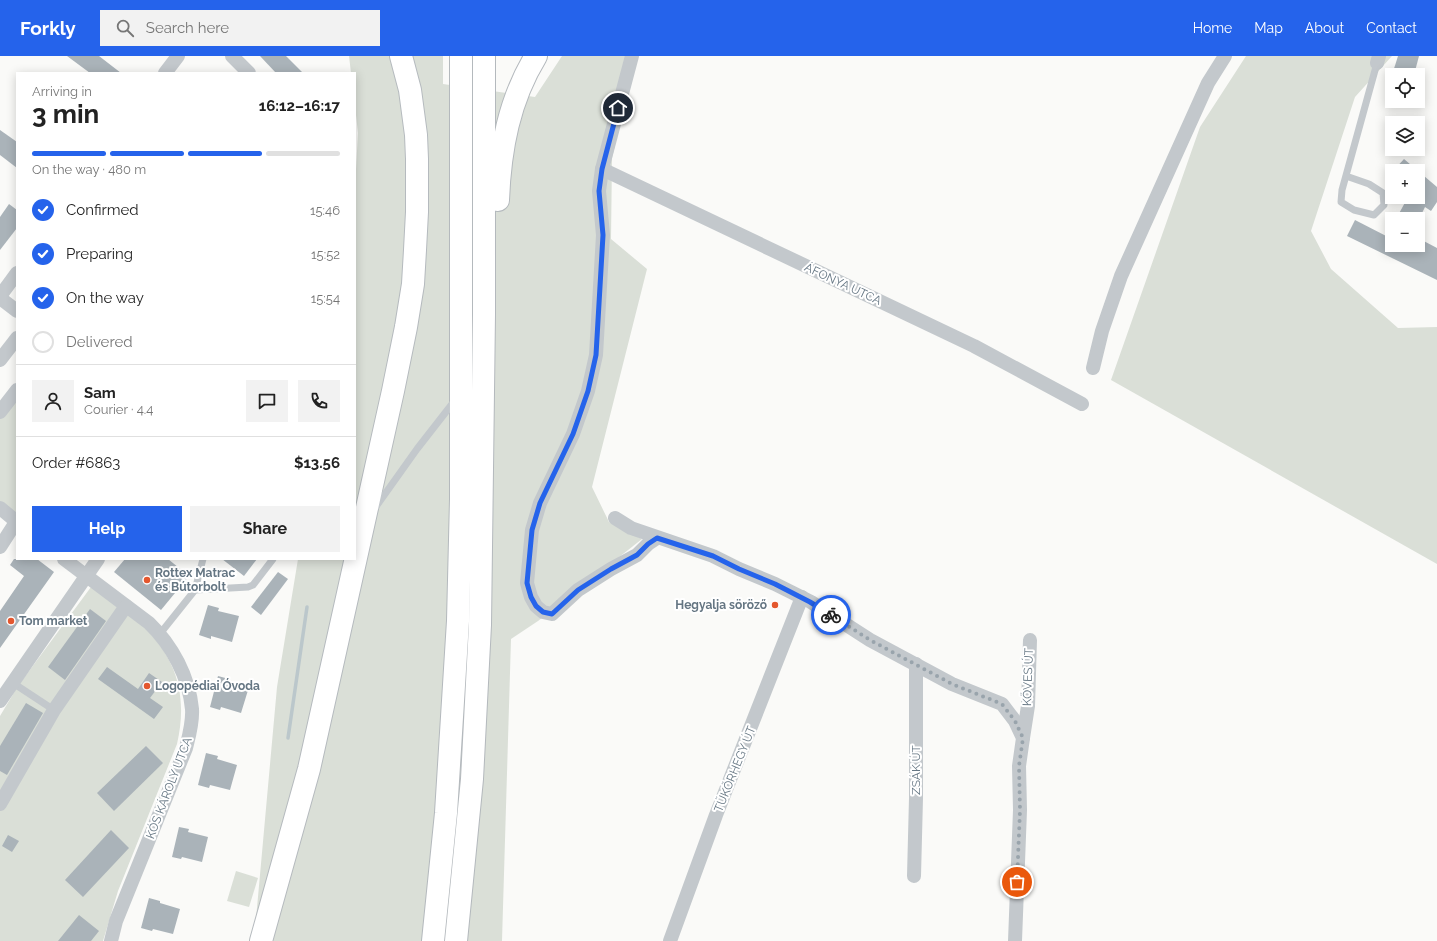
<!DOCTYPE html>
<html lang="en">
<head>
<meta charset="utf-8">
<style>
  body { margin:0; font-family:Raleway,sans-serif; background:#f2f2f2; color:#222; height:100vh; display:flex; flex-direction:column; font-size:15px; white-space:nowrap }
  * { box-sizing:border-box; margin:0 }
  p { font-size:13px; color:#767676 }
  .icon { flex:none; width:22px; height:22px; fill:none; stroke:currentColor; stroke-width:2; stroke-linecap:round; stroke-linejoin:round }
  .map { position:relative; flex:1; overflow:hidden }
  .side { position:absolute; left:16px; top:16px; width:340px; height:488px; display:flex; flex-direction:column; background:#fff; border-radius:0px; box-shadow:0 2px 10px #0003 }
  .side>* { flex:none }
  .tools { position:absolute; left:1385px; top:12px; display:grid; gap:8px }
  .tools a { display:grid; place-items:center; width:40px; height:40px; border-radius:0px; background:#fff; box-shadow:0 2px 10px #0003; font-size:20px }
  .pin { position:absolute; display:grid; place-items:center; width:34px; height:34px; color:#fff; margin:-17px; border:2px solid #fff; border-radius:50%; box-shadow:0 1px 4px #0007 }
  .courier { position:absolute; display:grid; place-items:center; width:40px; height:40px; margin:-20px; border:3px solid #2563eb; border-radius:50%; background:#fff; color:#222; box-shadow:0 1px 5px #0007 }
  .head em { font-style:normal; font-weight:700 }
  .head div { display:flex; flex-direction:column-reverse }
  .head { display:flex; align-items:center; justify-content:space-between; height:68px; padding:0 16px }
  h1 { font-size:26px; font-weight:700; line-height:30px }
  .bar { display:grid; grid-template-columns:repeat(4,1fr); gap:6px 4px; align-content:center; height:48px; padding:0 16px }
  .bar i { height:5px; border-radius:3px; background:#e0e0e0 }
  .bar .on { background:#2563eb }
  .bar p { grid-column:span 4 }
  .line { display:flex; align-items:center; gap:10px; padding:0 16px; border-top:1px solid #e0e0e0 }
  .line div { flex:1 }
  .round { display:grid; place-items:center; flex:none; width:42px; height:42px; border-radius:0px; background:#f2f2f2 }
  ol { padding:0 16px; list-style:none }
  li { display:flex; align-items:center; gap:12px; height:44px }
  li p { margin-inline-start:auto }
  li .icon { padding:4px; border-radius:50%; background:#2563eb; color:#fff; stroke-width:4 }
  li:last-child { color:#767676 }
  li i { width:22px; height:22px; border:2px solid #e0e0e0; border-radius:50% }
  .cta { display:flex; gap:8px; margin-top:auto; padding:8px 16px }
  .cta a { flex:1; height:46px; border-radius:0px; background:#2563eb; color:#fff; font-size:16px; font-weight:700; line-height:46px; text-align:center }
  .cta a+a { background:#f2f2f2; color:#222 }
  header { display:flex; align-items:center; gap:24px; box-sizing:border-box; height:56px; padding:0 20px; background:#2563eb; color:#fff }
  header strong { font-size:19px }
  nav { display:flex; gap:22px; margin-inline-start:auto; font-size:14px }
  .search { width:280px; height:36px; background:#f2f2f2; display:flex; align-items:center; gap:10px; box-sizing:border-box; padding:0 14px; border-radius:0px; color:#767676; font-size:15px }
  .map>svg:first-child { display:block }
  .green { fill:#dadfd7 }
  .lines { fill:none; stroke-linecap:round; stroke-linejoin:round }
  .stream { stroke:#bbc7cb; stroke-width:3.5 }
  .building { fill:#aab3b9 }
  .primary-casing { stroke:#b5babe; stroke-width:24 }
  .highway-casing { stroke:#b4b9bd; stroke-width:24 }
  .lane { stroke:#c3c8cc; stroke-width:7 }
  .street { stroke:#c3c8cc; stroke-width:14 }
  .primary { stroke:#fff; stroke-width:22 }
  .highway { stroke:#fff; stroke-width:22 }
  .done { stroke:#99a4ac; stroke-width:4; stroke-dasharray:0 7.2 }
  .route { stroke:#2563eb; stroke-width:5 }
  .poi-dot { fill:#e4572e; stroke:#fff; stroke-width:1.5 }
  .labels { text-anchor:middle; stroke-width:4; stroke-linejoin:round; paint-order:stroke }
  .street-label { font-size:12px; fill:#657683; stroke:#fff }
  .poi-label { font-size:12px; font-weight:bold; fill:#657683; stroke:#fff; text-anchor:start }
</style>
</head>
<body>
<header>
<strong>Forkly</strong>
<div class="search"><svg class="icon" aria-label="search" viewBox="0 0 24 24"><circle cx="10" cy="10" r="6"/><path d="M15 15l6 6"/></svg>Search here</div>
<nav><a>Home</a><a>Map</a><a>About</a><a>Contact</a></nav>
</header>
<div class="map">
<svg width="1437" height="885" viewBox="0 0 1437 885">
  <rect width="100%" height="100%" fill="#fafaf8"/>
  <g class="green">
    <path d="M349 0H443V28L535 41 562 0H636L612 102 611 183 647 213 592 431 609 466 642 483 538 565 511 583 502 885H254L277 631 298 503H355V131L358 77 355 50V17H351Z"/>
    <path d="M1246 0H1392L1355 41 1311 175 1331 213 1398 272 1437 271V508L1111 324 1200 71Z"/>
    <path d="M17 334V466L0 452V356Z"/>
    <path d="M91 531C107 543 127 555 142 569 177 602 188 641 177 688L118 835 103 885H0V660L18 630Z"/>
    <path d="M236 815 258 822 249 851 227 845Z"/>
  </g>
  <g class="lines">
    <path class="stream" d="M288 682 307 551"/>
  </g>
  <g class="building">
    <path d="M67 0H99L121 17H90Z"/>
    <path d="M260 0H286L303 17H276Z"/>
    <path d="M1398 0H1419L1414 19H1392Z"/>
    <path d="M0 74 17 86V112L0 99Z"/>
    <path d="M1404 103 1437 131V146L1431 155 1425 151 1419 163H1396L1408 141H1418V115H1393Z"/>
    <path d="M9 148 17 154V172L0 194V161Z"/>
    <path d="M1355 164 1392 183V189H1418V182L1437 192V224L1347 180Z"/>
    <path d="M14 503H37L54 516 0 592V555L24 520 10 509Z"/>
    <path d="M125 503H168L189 520 161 554 114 516Z"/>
    <path d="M222 503H257L244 520Z"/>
    <path d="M278 516 288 523 261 559 251 551Z"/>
    <path d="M208 549 219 552 218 555 239 560 232 586 211 580V583L199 579Z"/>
    <path d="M90 553 106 565 65 624 48 611Z"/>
    <path d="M107 611 138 633 149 617 162 626 150 642 163 651 154 663 98 623Z"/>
    <path d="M218 620 229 623 228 626 249 631 241 657 221 651 220 654 210 651Z"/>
    <path d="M26 647 43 657 7 719 0 715V690Z"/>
    <path d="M146 690 163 707 114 755 97 737Z"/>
    <path d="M206 697 218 700 217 703 237 709 230 734 210 729 209 732 198 729Z"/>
    <path d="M179 771 189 773 188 776 208 781 202 806 182 801 181 803 172 801Z"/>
    <path d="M111 774 129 792 83 841 65 824Z"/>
    <path d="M8 779 19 785 12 796 2 790Z"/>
    <path d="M149 842 160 845V847L180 853 173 878 153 873 152 875 141 872Z"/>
    <path d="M79 859 99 875 91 885H58Z"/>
  </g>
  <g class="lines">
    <g class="primary-casing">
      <path id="primary" d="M261 885 309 713 393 335 406 271 413 228 415 194 417 156V103L416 79 410 34 401 0"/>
    </g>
    <g class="highway-casing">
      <g id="highway">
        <path d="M498 144C500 93 509 44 536 0"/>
        <path d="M433 885 446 757 458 565 461 443V0"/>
        <path d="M456 885 472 723 480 569 484 258V0"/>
      </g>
    </g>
    <g class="lane">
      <path d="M1346 120 1369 128 1383 137 1384 149 1374 159 1354 154 1341 146 1342 134 1377 7"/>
      <path d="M375 452 417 393 456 343"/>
      <path d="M195 534 203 503"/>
      <path d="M163 574 195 534 248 531 253 529 273 503"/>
      <path d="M13 627 54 654"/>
    </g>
    <g class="street">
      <path d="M232 0 249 17"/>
      <path d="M632 0 602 113 599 135 603 179 596 299 588 335 573 378 540 447 532 474 527 527 531 541 536 550 543 556 552 558 578 534 611 513 637 499 648 488 657 482"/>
      <path d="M1377 7 1379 0"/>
      <path d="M165 17 178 0"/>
      <path d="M602 113 974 290 1082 348"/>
      <path d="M0 240 17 217"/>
      <path d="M0 242 17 255"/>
      <path d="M0 304 17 282"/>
      <path d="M1093 312 1102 275 1121 220 1208 27 1225 0"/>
      <path d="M0 356 17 334"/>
      <path d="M0 452 17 466"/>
      <path d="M615 462 631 472 713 500 739 513 775 528 811 546 870 584 952 628 1002 648 1015 665 1023 682 1019 710 1020 754 1015 885"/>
      <path d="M0 491 16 466"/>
      <path d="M64 503 149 567C172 589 189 621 192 653 193 666 189 680 186 692L116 865 111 885"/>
      <path d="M0 645 98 503"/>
      <path d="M1023 682 1028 650 1030 584"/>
      <path d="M0 748 54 654 126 550"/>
      <path d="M914 820 916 742V608"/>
      <path d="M670 885 716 759 802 541"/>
    </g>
    <use href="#primary" class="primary"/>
    <use href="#highway" class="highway"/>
  </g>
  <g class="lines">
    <path class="done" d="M831 559 870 584 952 628 1002 648 1015 665 1023 682 1019 710 1020 754 1017 826"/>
    <path class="route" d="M618 52 602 113 599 135 603 179 596 299 588 335 573 378 540 447 532 474 527 527 531 541 536 550 543 556 552 558 578 534 611 513 637 499 648 488 657 482 713 500 739 513 775 528 810 546 831 559"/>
  </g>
  <g class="poi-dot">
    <circle cx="147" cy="524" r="4"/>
    <circle cx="775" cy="549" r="4"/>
    <circle cx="11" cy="565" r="4"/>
    <circle cx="147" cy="630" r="4"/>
  </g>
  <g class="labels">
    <g class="street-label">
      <text transform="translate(843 228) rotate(25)" y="4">ÁFONYA UTCA</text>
      <text transform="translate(1028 621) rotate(-88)" y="4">KÖVES ÚT</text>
      <text transform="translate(735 713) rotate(-68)" y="4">TÜKÖRHEGY ÚT</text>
      <text transform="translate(916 714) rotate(-90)" y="4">ZSÁK ÚT</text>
      <text transform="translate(169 732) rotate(-69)" y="4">KÓS KÁROLY UTCA</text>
    </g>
    <g class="poi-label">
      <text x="155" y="521">Rottex Matrac<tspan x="155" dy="14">és Bútorbolt</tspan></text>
      <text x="767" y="553" text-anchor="end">Hegyalja söröző</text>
      <text x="19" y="569">Tom market</text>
      <text x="155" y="634">Logopédiai Óvoda</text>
    </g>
  </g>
</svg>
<div class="tools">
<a><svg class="icon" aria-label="locate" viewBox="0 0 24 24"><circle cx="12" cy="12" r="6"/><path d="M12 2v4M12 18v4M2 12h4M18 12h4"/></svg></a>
<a><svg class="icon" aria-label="layers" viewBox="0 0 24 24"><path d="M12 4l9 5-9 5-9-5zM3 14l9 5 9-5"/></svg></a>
<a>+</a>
<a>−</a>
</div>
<div class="pin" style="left:1017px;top:826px;background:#ea580c"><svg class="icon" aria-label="bag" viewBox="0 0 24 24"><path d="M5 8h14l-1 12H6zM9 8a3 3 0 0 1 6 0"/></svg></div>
<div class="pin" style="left:618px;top:52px;background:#1f2937"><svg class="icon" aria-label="home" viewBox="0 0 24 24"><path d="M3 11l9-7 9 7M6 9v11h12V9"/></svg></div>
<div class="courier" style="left:831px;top:559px"><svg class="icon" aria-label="bike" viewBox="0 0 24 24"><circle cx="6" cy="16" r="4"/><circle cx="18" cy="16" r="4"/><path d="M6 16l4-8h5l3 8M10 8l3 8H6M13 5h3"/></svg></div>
<section class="side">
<div class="head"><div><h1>3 min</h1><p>Arriving in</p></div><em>16:12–16:17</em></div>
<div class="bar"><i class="on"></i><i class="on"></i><i class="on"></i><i></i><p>On the way · 480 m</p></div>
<ol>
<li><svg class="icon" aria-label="check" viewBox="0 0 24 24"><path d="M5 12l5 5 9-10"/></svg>Confirmed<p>15:46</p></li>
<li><svg class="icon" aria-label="check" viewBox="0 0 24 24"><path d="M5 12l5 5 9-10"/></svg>Preparing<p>15:52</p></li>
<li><svg class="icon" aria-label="check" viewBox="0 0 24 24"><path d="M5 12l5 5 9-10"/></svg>On the way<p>15:54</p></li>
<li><i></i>Delivered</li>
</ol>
<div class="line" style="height:72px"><a class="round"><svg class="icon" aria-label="person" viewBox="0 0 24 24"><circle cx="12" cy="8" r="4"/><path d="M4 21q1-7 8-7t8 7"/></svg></a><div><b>Sam</b><p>Courier · 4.4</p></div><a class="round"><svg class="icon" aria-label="chat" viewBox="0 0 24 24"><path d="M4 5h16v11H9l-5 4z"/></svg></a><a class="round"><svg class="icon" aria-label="phone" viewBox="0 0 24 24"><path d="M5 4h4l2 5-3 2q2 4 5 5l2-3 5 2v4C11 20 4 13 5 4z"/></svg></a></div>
<div class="line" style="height:52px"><div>Order #6863</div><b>$13.56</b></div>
<div class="cta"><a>Help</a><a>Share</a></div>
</section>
</div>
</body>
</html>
